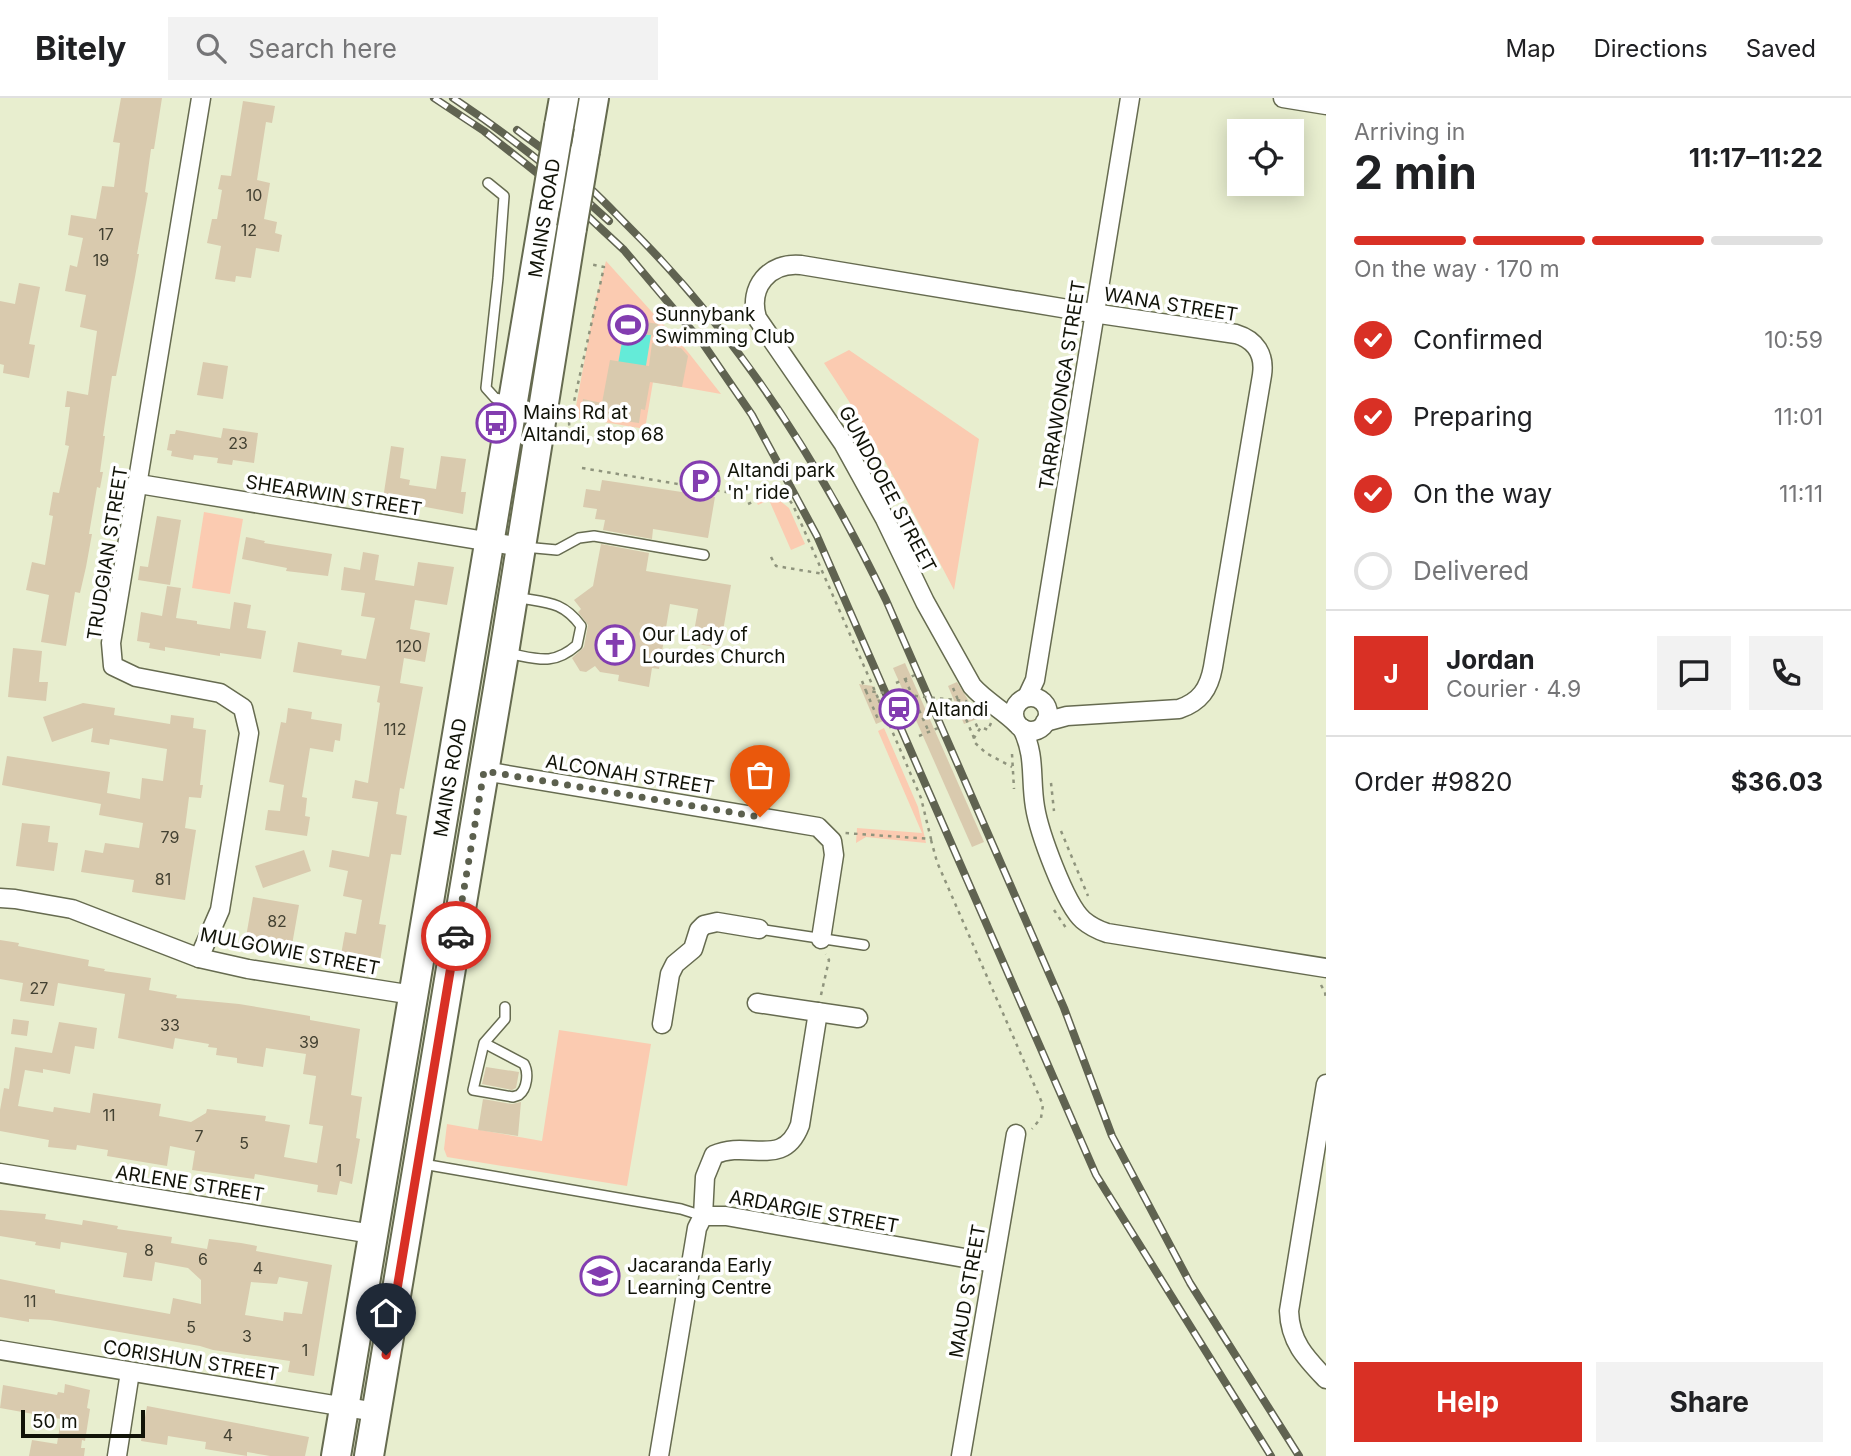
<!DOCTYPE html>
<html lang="en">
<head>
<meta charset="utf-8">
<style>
  body { margin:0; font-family:Inter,sans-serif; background:#f2f2f2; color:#202124; height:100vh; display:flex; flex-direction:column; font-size:26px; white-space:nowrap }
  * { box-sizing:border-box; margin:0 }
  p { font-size:23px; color:#757577 }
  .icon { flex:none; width:38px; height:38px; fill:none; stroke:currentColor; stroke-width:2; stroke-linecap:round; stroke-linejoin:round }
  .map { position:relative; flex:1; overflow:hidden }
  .details { display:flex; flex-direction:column; background:#fff; width:525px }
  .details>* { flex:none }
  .fabs { position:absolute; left:1227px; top:21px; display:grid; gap:14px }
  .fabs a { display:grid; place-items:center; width:77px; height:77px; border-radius:0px; background:#fff; box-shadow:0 4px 18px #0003; font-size:35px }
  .scale { position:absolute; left:21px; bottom:18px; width:124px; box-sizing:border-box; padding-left:7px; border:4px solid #111308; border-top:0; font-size:19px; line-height:24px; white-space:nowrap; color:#111308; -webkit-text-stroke:5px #fff; paint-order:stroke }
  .pin { position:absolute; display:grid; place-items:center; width:60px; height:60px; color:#fff; margin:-72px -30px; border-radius:50% 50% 50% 0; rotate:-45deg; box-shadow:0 0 7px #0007 }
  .pin .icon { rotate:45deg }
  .courier { position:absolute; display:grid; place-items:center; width:70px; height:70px; margin:-35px; border:5px solid #d93025; border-radius:50%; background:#fff; color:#222; box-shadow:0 2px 9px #0007 }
  .headline em { font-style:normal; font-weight:700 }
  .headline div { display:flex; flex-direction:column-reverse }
  .headline { display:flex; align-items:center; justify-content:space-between; height:119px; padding:0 28px }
  h1 { font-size:46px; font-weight:700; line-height:52px }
  .bar { display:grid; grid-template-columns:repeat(4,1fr); gap:10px 7px; align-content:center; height:84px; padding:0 28px }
  .bar i { height:9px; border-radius:5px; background:#e0e0e0 }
  .bar .current { background:#d93025 }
  .bar p { grid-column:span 4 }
  .line { display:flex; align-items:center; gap:18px; padding:0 28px; border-top:2px solid #e0e0e0 }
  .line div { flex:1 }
  .round { display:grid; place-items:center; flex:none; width:74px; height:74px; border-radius:0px; background:#f2f2f2 }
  ol { padding:0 28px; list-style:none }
  li { display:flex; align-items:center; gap:21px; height:77px }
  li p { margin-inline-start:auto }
  li .icon { padding:7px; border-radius:50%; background:#d93025; color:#fff; stroke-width:4 }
  li:last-child { color:#757577 }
  li i { width:38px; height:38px; border:4px solid #e0e0e0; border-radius:50% }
  .button { display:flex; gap:14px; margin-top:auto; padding:14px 28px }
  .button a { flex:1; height:80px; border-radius:0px; background:#d93025; color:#fff; font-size:28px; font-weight:700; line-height:80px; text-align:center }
  .button a+a { background:#f2f2f2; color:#202124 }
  header { display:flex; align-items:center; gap:42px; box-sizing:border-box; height:98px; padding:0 35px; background:#fff; border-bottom:2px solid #e0e0e0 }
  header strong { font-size:33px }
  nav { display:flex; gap:38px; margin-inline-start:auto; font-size:24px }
  .search { width:490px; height:63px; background:#f2f2f2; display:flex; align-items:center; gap:18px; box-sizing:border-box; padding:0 24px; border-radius:0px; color:#757577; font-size:26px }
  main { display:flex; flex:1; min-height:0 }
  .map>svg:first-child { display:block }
  .green { fill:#fbcbb1 }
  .water { fill:#64ebd8 }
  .building { fill:#d9caae; fill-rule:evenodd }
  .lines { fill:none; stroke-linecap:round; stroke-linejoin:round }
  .service-casing { stroke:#666b50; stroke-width:12 }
  .minor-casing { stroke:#666b50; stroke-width:21 }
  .primary-casing { stroke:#666b50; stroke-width:32 }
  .path { stroke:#8f947d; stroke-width:2.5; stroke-dasharray:3.5 5; stroke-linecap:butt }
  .service { stroke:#fff; stroke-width:9 }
  .minor { stroke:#fff; stroke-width:18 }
  .primary { stroke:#fff; stroke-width:28 }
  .rail-casing { stroke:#606351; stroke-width:8 }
  .rail { stroke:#fff; stroke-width:5; stroke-dasharray:16; stroke-linecap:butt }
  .primary-bridge-casing { stroke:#666b50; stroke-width:32; stroke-linecap:butt }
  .path-bridge { stroke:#8f947d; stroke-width:2.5; stroke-dasharray:3.5 5; stroke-linecap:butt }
  .primary-bridge { stroke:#fff; stroke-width:28 }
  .done { stroke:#5c604e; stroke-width:7; stroke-dasharray:0 12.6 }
  .route { stroke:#d93025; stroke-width:9 }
  .labels { text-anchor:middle; stroke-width:7; stroke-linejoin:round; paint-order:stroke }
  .number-label { font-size:16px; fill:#434132 }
  .street-label { font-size:19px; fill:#111308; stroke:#fff }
  .poi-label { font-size:19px; fill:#111308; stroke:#fff; text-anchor:start }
</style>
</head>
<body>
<header>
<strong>Bitely</strong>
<div class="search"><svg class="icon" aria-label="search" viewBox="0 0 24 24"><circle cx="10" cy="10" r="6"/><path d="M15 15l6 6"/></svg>Search here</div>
<nav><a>Map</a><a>Directions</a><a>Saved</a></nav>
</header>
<main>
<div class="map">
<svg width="1326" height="1358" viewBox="0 0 1326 1358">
  <rect width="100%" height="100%" fill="#e8eecf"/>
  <g class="green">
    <path d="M606 163 688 254 721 296 653 284 645 331 574 319 596 200Z"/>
    <path d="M849 252 979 341 954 492C913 413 874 339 824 265Z"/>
    <path d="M774 398 789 410 805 446 791 452 769 402 758 407 757 405Z"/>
    <path d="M204 414 243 421 230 496 192 490Z"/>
    <path d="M884 630 918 709 926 745 866 739 856 745 857 730 922 735 878 633Z"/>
    <path d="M559 932 651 946 627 1088 447 1059 444 1051 447 1026 542 1043Z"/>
  </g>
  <path class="water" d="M624 233 651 237 641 298 613 293Z"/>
  <g class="building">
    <path d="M121 0H162L154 51H151L145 94 148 95 137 156H139L135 179 116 278H112L103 338H105L100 374H103L100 390 97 389 89 436H92L86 469 80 495 75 494 66 548 41 544 49 497 26 492 32 464 45 467 53 418 49 417 53 394 59 395 69 348 65 347 70 309H65L67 293 88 297 97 233 80 229 86 197 65 193 70 167 77 169 83 140 68 137 71 117 96 121 102 88 114 89 120 45 113 44Z"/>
    <path d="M243 3 275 8 272 25 266 24 257 82 270 85 264 121 277 124 275 135 282 137 279 154 256 150 251 180 236 178 235 184 215 181 221 148 207 145 212 121H217L222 92 218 91 221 77 231 78Z"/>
    <path d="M19 185 40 189 29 246 35 247 29 280 3 275 4 267 0 266V203L15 206Z"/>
    <path d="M621 220 658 226 656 238 619 232Z"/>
    <path d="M652 245 681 250 688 258 682 289 650 284 645 312 641 311 639 325 581 317 583 301 602 305 610 262 649 268Z"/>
    <path d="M203 264 228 268 223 301 197 297Z"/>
    <path d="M223 330 258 335 254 365 233 362 232 367 217 365 218 360 194 357 193 362 171 358 172 353 167 352 170 336H175L176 332 221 340Z"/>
    <path d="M391 348 404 350 400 380 410 382 409 387 436 391 441 358 466 361 461 394H466L463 416 383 401Z"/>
    <path d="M602 382 715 399 708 440 653 431 652 441 603 432 605 422 595 421 597 411 583 409 586 391 600 393Z"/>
    <path d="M157 418 181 422 170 487 138 482 140 468 148 469Z"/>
    <path d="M246 439 265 443 264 445 332 456 328 478 286 473 287 470 242 461Z"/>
    <path d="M601 446 649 455 646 473 731 487 720 550 692 545 698 511 670 506 659 571 652 570 649 589 618 583 619 577 600 574 595 568 586 574 580 573 572 560 584 549 588 527 578 514 581 511 574 502 593 488Z"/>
    <path d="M363 454 379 457 375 482 414 488 418 464 454 469 447 507 415 502 410 531 430 535 425 564 404 560 400 585 423 589 404 691 400 690 396 716 407 718 401 757 391 756 379 826 386 827 380 863 341 857 345 834 356 836 362 802 343 798 348 773 329 769 332 752 369 759 378 704 352 700 355 682 368 685 380 605 377 604 380 588 293 574 298 544 342 552 341 557 366 561 375 520 361 518 365 495 341 492 344 469 360 472Z"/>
    <path d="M167 488 181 490 176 520 197 523V526L230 531 234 504 251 507 247 530 266 533 261 561 220 555V558L165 549V553L149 550 150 545 137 543 141 514 162 518Z"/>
    <path d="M13 550 42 553 39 584H48L46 603 8 599Z"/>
    <path d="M905 565 984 744 972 749 893 570Z"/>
    <path d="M957 584 967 600 977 621 964 626 948 588Z"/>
    <path d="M859 586 873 588 888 621 876 626Z"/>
    <path d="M83 605 115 610 114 617 170 626 171 617 194 620 193 630 206 632 200 687H203L201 700 189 699 185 730 196 732 185 802 132 794 134 782 81 774 85 752 103 755 105 745 139 750 143 725 99 717 101 706 2 687 7 658 110 674 107 695 140 701 142 680 163 683 167 651 110 641 109 647 91 644 93 630 52 644 43 619Z"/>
    <path d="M288 610 312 614 311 621 342 626 340 643 335 642 333 654 310 650 302 699 307 700 305 718 310 719 307 738 265 732 268 712 280 713 284 687 269 684 281 624 286 625Z"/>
    <path d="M22 725 50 728 48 744 58 745 54 773 16 768Z"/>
    <path d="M304 752 311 773 263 790 255 768Z"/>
    <path d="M253 799 299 807 292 847 246 839Z"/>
    <path d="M0 842 19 845 18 848 89 862 88 868 105 871 104 873 151 880 149 892 177 897 176 900 239 906 310 918V922L360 931 351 997 362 999 356 1040 360 1041 352 1086 340 1083 337 1097 317 1094 318 1087 255 1076 254 1081 192 1072 195 1053 170 1048 167 1068 107 1058 108 1052 77 1047 76 1052 48 1049 49 1042 0 1033V1012L4 990 9 991 15 949 52 955 59 924 97 930 94 951 75 948 70 976 43 971V975L25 972 18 1008 53 1014 54 1009 90 1015 93 995 161 1006 159 1018 191 1024 206 1015 207 1011 266 1018 265 1023 290 1027 284 1059 317 1065 323 1028 309 1026 316 978 303 976 306 956 266 950 263 969 237 965V960L216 957 217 950 208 949 209 946 175 940 173 951 118 940 125 896 58 885 54 908 20 903 23 885 0 881Z"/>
    <path d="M13 921 29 923 27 938 11 936Z"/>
    <path d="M486 969 519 974 516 990 512 992 482 986Z"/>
    <path d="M483 1001 512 1006 521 1004 518 1038 478 1032Z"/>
    <path d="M0 1112 46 1116 45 1121 82 1127 83 1122 118 1128 117 1131 172 1139 171 1145 207 1151 209 1141 241 1145 257 1148 256 1153 332 1167 314 1278 288 1274 290 1263 213 1252 200 1248 50 1222 29 1221V1224L0 1219V1181L55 1192V1195L170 1216 173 1200 201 1206V1182L188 1170 155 1164 152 1183 123 1179 127 1155 61 1144 60 1151 35 1147 36 1144 0 1138ZM279 1179 308 1184 302 1216 284 1214 283 1223 245 1217 251 1184 277 1186Z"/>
    <path d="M65 1286 90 1292 87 1310 90 1311 85 1343 82 1342 81 1350H85L84 1358H29L32 1342 57 1346 61 1321 0 1310 3 1287 57 1297 58 1294 64 1295Z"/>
    <path d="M147 1308 309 1339 305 1358H270L247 1354V1358L205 1351 206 1344 168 1338 167 1347 141 1343Z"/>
  </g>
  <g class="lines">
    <g class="service-casing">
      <g id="service">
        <path d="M488 85 504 98 498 180 486 290 495 300 508 303"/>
        <path d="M524 449 557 452 579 440 594 438 704 457"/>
        <path d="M506 555C536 560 552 569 577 547L581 528C562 502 545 505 515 499"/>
        <path d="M759 831 864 847"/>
        <path d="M484 945 524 966C529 975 527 991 519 997L513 999 473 992 484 945 505 921V909"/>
        <path d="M423 1066 681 1111 703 1118"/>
      </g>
    </g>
    <g class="minor-casing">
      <g id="minor">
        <path d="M1283 0 1326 7"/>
        <path d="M139 386 522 449"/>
        <path d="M1027 599 1035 582 1130 0"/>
        <circle cx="1031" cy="616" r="17"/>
        <path d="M1017 626C1003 612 985 603 972 588L925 504 885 421 843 345 757 220C748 189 769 164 801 167L1086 214 1236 236C1256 242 1265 257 1262 277L1213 569C1209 591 1200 604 1179 611L1067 618 1045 624"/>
        <path d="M1022 630C1036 659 1030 679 1035 709 1039 734 1065 806 1083 822 1090 828 1098 832 1107 835L1326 870"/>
        <path d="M484 673 818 729 832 743 834 757 821 841"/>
        <path d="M0 800 15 801 72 811 199 860 248 871 413 897"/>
        <path d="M199 860 220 812 249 635 243 610 220 595 136 579 113 568 111 545 201 0"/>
        <path d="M757 905 858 920"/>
        <path d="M662 926 670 876 675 866 693 851 699 832 704 827 717 824 759 831"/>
        <path d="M1326 986 1289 1213C1290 1244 1306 1260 1326 1281"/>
        <path d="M0 1075 372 1136"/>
        <path d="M703 1118 705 1079 714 1057C748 1041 783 1072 800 1027L818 914"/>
        <path d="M0 1252 376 1314"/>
        <path d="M117 1358 130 1274"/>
        <path d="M659 1358 697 1130 703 1118H726L993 1165"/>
        <path d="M961 1358 1016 1036"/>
      </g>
    </g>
    <g class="primary-casing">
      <g id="primary">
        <path d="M559 28 564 0"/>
        <path d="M585 53 594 0"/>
        <path id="s1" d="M336 1358 546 106"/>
        <path d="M369 1358 504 555 572 130"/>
      </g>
    </g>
    <g class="path">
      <path d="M585 347 571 333 569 326 604 169 590 166"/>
      <path d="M582 370 726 394 740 388"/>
      <path d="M748 406 781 391 793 407 878 600C886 606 891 618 890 628L921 700 931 741 845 735"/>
      <path d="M771 459 776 468 824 476"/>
      <path d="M905 581 929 634"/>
      <path d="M896 585 915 577"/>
      <path d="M953 590 974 640"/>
      <path d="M866 593 878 621 884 618 878 600"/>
      <path d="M969 610 979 633"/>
      <path d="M991 625 988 632 981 629 974 640V644L986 655 1012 669"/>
      <path d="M919 638 938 630"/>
      <path d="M1012 656 1014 691"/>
      <path d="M1051 685 1054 713"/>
      <path d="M1061 733 1088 798"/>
      <path d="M931 742 937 764 1043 1007 1041 1020 1032 1031"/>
      <path d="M1054 812 1066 830"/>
      <path d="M1321 887 1325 894 1326 902"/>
      <path d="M821 897 829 862 826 856"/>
    </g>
    <use href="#service" class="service"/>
    <use href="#minor" class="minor"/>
    <use href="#primary" class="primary"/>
    <g class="rail-casing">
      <g id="rail">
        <path d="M434 0 484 33 565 97 624 152 704 247 752 317 817 438 1096 1077 1271 1358"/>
        <path d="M453 0C509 37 560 78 609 123"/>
        <path d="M517 32C534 45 552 57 568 71 590 88 610 110 630 130 738 237 820 365 886 502L1064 910 1112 1038 1190 1185 1299 1358"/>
      </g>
    </g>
    <use href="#rail" class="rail"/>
    <g class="primary-bridge-casing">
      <g id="primary-bridge">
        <path d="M546 106 559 28"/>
        <path d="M572 130 585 53"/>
      </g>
    </g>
    <path class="path-bridge" d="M862 583 866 593 966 603 969 610"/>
    <use href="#primary-bridge" class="primary-bridge"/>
  </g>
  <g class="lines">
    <path class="done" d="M456 838 484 673 760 719"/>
    <path class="route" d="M386 1257 456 838"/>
  </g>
  <defs>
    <g id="stadium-ring" transform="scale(2.0125)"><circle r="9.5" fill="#fff" stroke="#833db0" stroke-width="1.5"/><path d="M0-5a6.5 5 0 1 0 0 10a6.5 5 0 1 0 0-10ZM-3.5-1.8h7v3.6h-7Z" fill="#833db0"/></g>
    <g id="bus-ring" transform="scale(2.0125)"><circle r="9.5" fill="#fff" stroke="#833db0" stroke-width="1.5"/><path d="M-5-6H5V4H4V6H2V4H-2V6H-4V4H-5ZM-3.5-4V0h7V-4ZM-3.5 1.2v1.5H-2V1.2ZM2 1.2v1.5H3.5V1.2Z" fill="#833db0"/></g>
    <g id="parking-ring" transform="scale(2.0125)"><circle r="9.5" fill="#fff" stroke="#833db0" stroke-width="1.5"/><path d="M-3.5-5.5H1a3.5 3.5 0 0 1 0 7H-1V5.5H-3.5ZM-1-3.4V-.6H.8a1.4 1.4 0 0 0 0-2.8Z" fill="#833db0"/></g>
    <g id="church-ring" transform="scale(2.0125)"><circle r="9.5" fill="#fff" stroke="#833db0" stroke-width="1.5"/><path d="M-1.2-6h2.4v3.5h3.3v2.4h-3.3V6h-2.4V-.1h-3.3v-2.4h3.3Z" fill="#833db0"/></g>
    <g id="station-ring" transform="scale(2.0125)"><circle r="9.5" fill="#fff" stroke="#833db0" stroke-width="1.5"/><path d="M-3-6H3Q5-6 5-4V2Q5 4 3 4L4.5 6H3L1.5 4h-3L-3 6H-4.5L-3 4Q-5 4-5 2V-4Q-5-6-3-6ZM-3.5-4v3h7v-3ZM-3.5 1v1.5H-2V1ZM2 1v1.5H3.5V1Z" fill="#833db0"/></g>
    <g id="school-ring" transform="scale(2.0125)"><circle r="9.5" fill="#fff" stroke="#833db0" stroke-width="1.5"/><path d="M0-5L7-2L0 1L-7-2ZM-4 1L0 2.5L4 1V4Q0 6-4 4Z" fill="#833db0"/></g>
  </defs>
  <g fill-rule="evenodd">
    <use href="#stadium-ring" x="628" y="227"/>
    <use href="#bus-ring" x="496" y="325"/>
    <use href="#parking-ring" x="700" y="383"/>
    <use href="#church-ring" x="615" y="547"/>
    <use href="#station-ring" x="899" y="611"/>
    <use href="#school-ring" x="600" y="1178"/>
  </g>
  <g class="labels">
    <g class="number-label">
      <text x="254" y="103">10</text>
      <text x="249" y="138">12</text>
      <text x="106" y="142">17</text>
      <text x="101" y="168">19</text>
      <text x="238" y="351">23</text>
      <text x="409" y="554">120</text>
      <text x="395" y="637">112</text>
      <text x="170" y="745">79</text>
      <text x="163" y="787">81</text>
      <text x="277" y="829">82</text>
      <text x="39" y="896">27</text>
      <text x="170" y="933">33</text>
      <text x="309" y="950">39</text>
      <text x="109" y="1023">11</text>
      <text x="199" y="1044">7</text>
      <text x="244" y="1051">5</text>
      <text x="339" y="1078">1</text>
      <text x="149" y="1158">8</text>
      <text x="203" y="1167">6</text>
      <text x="258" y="1176">4</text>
      <text x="30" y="1209">11</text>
      <text x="191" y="1235">5</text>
      <text x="247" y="1244">3</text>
      <text x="305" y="1258">1</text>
      <text x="228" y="1343">4</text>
    </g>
    <g class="street-label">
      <text transform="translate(544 120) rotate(-81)" y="7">MAINS ROAD</text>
      <text transform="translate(1171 206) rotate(9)" y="7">WANA STREET</text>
      <text transform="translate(1062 287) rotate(-81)" y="7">TARRAWONGA STREET</text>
      <text transform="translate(888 391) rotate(62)" y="7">GUNDOOEE STREET</text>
      <text transform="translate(334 397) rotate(9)" y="7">SHEARWIN STREET</text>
      <text transform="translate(107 455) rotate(-81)" y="7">TRUDGIAN STREET</text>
      <text transform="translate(630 676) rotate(9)" y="7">ALCONAH STREET</text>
      <text dy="7" stroke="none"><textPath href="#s1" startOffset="688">MAINS ROAD</textPath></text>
      <text transform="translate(290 853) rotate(11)" y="7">MULGOWIE STREET</text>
      <text transform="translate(190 1085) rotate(9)" y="7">ARLENE STREET</text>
      <text transform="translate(814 1113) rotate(10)" y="7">ARDARGIE STREET</text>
      <text transform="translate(967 1193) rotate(-80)" y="7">MAUD STREET</text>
      <text transform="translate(191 1262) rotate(9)" y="7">CORISHUN STREET</text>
    </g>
    <g class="poi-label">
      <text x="655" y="223">Sunnybank<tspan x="655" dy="22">Swimming Club</tspan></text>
      <text x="523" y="321">Mains Rd at<tspan x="523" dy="22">Altandi, stop 68</tspan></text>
      <text x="727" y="379">Altandi park<tspan x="727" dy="22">'n' ride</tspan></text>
      <text x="642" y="543">Our Lady of<tspan x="642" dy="22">Lourdes Church</tspan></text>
      <text x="926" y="618">Altandi</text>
      <text x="627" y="1174">Jacaranda Early<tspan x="627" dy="22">Learning Centre</tspan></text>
    </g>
  </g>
</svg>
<div class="fabs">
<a><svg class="icon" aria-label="locate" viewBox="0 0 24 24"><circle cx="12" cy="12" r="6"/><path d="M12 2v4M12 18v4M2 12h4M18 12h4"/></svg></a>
</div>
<div class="scale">50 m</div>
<div class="pin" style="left:760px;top:719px;background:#ea580c"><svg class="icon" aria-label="bag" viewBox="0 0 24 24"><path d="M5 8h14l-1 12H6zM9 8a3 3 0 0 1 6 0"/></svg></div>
<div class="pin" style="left:386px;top:1257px;background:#1f2937"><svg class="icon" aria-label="home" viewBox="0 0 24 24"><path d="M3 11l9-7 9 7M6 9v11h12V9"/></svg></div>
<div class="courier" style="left:456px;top:838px"><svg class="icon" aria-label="car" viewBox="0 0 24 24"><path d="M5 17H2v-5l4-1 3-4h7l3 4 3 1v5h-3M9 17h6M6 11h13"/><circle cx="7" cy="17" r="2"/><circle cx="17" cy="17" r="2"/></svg></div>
</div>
<section class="details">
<div class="headline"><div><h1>2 min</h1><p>Arriving in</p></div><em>11:17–11:22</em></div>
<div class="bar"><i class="current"></i><i class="current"></i><i class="current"></i><i></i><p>On the way · 170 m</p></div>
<ol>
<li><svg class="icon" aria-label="check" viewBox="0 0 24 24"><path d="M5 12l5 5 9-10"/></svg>Confirmed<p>10:59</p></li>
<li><svg class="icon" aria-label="check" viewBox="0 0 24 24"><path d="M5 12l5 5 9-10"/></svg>Preparing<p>11:01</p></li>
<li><svg class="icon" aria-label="check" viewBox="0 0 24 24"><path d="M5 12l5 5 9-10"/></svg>On the way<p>11:11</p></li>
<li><i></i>Delivered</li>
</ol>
<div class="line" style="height:126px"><b class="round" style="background:#d93025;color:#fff">J</b><div><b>Jordan</b><p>Courier · 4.9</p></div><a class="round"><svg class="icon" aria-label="chat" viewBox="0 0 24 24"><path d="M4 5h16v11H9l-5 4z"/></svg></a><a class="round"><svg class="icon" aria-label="phone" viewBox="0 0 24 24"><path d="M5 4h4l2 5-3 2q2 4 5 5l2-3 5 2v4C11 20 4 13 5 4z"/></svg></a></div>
<div class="line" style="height:91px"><div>Order #9820</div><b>$36.03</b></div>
<div class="button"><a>Help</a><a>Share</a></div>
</section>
</main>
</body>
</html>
